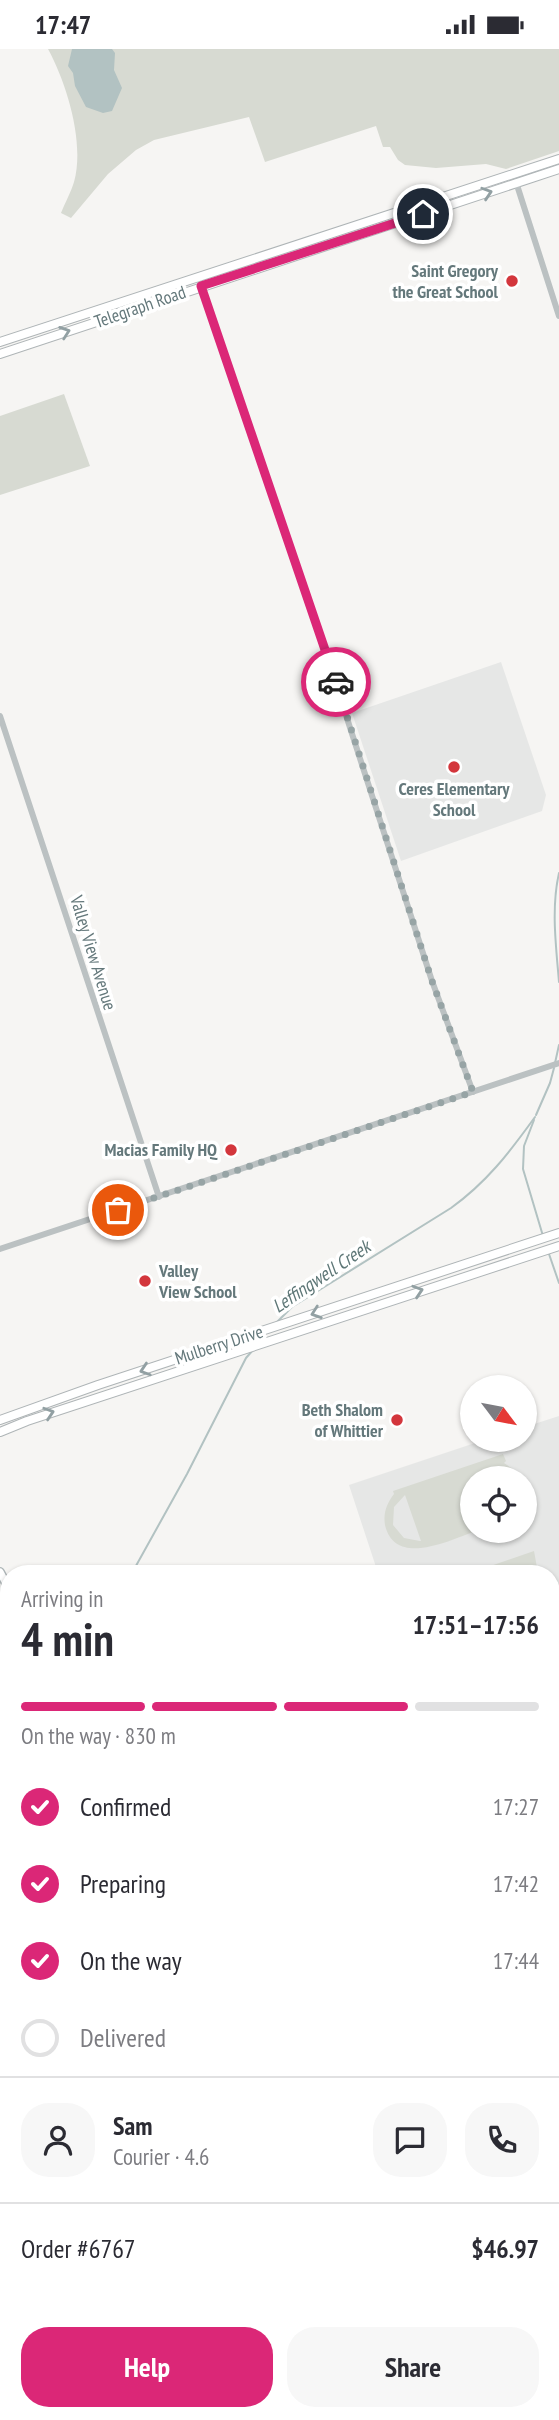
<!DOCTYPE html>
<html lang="en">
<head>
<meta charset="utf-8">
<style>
  body { margin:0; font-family:"PT Sans Narrow",sans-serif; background:#f7f7f7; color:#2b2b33; height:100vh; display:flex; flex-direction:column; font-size:26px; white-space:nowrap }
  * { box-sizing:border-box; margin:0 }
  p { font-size:23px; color:#7c7c81 }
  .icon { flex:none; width:38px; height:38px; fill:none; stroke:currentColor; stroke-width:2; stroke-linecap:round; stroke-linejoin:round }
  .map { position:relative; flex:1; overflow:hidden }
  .panel { position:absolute; left:0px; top:1516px; width:560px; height:856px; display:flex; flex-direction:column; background:#fff; border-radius:28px 28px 0 0; box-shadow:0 2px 5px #0004 }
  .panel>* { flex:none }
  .needle { width:46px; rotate:122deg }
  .buttons { position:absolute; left:460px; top:1326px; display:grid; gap:14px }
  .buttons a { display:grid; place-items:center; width:77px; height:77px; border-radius:50%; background:#fff; box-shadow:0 2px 5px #0004; font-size:35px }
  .pin { position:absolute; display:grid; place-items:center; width:60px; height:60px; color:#fff; margin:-30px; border:4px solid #fff; border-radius:50%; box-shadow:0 2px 7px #0007 }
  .courier { position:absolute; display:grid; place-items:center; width:70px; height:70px; margin:-35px; border:5px solid #db2777; border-radius:50%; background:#fff; color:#222; box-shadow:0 2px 9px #0007 }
  .overview em { font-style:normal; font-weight:600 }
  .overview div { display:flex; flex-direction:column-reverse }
  .overview { display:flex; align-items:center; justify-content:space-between; height:119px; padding:0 21px }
  h1 { font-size:46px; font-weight:600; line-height:52px }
  .bar { display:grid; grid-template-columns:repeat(4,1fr); gap:10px 7px; align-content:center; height:84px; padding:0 21px }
  .bar i { height:9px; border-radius:5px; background:#e1e1e2 }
  .bar .selected { background:#db2777 }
  .bar p { grid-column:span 4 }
  .line { display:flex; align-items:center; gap:18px; padding:0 21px; border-top:2px solid #e1e1e2 }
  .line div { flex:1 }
  .round { display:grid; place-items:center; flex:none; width:74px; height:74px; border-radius:28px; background:#f7f7f7 }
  ol { padding:0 21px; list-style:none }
  li { display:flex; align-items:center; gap:21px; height:77px }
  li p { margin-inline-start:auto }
  li .icon { padding:7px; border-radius:50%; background:#db2777; color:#fff; stroke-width:4 }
  li:last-child { color:#7c7c81 }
  li i { width:38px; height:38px; border:4px solid #e1e1e2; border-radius:50% }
  .cta { display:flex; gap:14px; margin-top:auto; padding:14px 21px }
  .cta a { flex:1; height:80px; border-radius:28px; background:#db2777; color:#fff; font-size:28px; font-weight:600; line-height:80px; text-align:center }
  .cta a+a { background:#f7f7f7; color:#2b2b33 }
  .status { display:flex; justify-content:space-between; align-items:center; height:49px; padding:0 35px; background:#fff; direction:ltr }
  .status svg { height:19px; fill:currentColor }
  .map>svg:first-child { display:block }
  .built { fill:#e6e7e6; fill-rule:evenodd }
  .green { fill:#d7dad2; fill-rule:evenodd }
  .water { fill:#b2c2c2 }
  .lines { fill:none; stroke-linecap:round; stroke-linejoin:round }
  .stream { stroke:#b2c2c2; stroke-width:2 }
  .secondary-casing { stroke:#adb5b7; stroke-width:10 }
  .primary-casing { stroke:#afb5b7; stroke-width:10 }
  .tertiary { stroke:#bbc1c2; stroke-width:6 }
  .secondary { stroke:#fff; stroke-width:7 }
  .primary { stroke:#fff; stroke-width:8 }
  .rail-casing { stroke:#9ba5a7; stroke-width:4.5 }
  .rail { stroke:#fff; stroke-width:2; stroke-dasharray:5; stroke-linecap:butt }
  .oneway { stroke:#92a0a3 }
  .done { stroke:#97a4a5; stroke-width:7; stroke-dasharray:0 12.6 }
  .route { stroke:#db2777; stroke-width:9 }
  .poi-dot { fill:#d3363c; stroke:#fff; stroke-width:2.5 }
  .labels { text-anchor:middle; stroke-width:7; stroke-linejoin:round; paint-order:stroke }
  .poi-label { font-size:18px; font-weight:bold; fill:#64787b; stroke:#fff; text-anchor:end }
  .street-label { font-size:18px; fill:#64787b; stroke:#fff }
  .water-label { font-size:19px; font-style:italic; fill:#5e7777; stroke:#fff }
</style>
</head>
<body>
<div class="status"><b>17:47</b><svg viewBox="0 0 49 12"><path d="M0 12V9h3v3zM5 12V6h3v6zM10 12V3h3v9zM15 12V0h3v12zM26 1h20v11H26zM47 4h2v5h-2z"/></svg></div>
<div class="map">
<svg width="559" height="2371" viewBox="0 0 559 2371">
  <rect width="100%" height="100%" fill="#f6f5f3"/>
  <g class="built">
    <path d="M501 613 546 746 542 762 401 812 352 664Z"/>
    <path d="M559 1367V1614L551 1616V1524H378L349 1436 484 1391H525V1378ZM472 1430H525V1482H472Z"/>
  </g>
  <g class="green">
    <path d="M48 0H559V102L506 120 486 115 436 119 405 116 398 111 390 98H383L376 77 265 113 249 68 154 91 136 101 108 125 71 169 61 164C65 154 71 143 74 133 85 94 67 35 48 0Z"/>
    <path d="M64 345 90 417 0 446V367Z"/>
    <path d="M503 1405 506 1412 504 1414 513 1420 520 1430H511L502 1422 492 1419 494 1430H472V1482H476C450 1491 395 1519 385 1476 383 1464 387 1454 394 1445L393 1442ZM405 1446 421 1492H420L404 1489 393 1476 394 1458Z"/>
    <path d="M534 1502 538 1524H480L479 1521Z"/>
  </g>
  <path class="water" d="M72 0H112L115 4 114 21 122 39 112 62 103 64 86 58 75 37 73 24 68 17Z"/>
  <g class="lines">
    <g class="stream">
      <path d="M559 824C551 859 556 897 559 933"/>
      <path d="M555 1014 559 996"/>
      <path d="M536 1066 550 1034 554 1019"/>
      <path d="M534 1071 524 1097 523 1120 543 1187"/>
      <path d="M549 1205 559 1234"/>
      <path d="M277 1273 292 1258 451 1159C487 1133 509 1104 535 1068"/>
      <path d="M132 1524 187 1425 246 1309 253 1301"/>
      <path d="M0 1669 9 1654"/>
    </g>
    <g class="secondary-casing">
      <g id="secondary">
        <path d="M0 1523 9 1540"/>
        <path d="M551 1874 559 1870"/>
        <path d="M0 2171 9 2167"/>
      </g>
    </g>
    <g class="primary-casing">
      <g id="primary">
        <path d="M0 293 559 110"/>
        <path d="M0 305 559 120"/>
        <path d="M0 1371 98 1336 559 1184"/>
        <path d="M0 1383 27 1372 559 1197"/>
        <path d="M0 1838 9 1842"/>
        <path d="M0 1845 9 1849"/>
        <path d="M401 2362 405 2371"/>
        <path d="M413 2362 417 2371"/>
      </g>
    </g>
    <g class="tertiary">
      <path d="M516 133 559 267"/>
      <path d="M198 228 333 626 432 932 473 1043"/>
      <path d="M0 667 159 1148"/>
      <path d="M0 1200 559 1014"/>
      <path d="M233 2371 238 2362"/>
    </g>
    <use href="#secondary" class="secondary"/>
    <use href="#primary" class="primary"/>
    <g class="rail-casing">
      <g id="rail">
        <path d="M551 1894 559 1890"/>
        <path d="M0 2192 9 2188"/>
      </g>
    </g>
    <use href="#rail" class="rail"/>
  </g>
  <defs><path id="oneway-chevron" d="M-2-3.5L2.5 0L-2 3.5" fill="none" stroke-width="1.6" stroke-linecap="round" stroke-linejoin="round" transform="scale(1.75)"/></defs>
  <g class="oneway">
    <use href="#oneway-chevron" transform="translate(487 144) rotate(-18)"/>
    <use href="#oneway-chevron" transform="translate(65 283) rotate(-19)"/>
    <use href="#oneway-chevron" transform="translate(418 1242) rotate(-18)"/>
    <use href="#oneway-chevron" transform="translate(316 1264) rotate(161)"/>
    <use href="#oneway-chevron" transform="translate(145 1321) rotate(162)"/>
    <use href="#oneway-chevron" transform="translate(49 1364) rotate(-18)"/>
  </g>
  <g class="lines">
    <path class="done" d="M118 1161 473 1043 432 932 336 633"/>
    <path class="route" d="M336 633 201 237 423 165"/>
  </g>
  <g class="poi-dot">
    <circle cx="512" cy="232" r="7"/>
    <circle cx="454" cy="718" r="7"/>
    <circle cx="231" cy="1101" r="7"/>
    <circle cx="145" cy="1232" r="7"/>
    <circle cx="397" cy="1371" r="7"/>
  </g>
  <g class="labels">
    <g class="poi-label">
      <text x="498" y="228">Saint Gregory<tspan x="498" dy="21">the Great School</tspan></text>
      <text x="454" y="746" text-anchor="middle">Ceres Elementary<tspan x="454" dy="21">School</tspan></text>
      <text x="217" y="1107">Macias Family HQ</text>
      <text x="159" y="1228" text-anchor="start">Valley<tspan x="159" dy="21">View School</tspan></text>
      <text x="383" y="1367">Beth Shalom<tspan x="383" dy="21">of Whittier</tspan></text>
    </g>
    <g class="street-label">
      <text transform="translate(140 258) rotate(-19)" y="6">Telegraph Road</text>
      <text transform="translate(93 904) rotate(73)" y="6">Valley View Avenue</text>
      <text transform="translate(219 1296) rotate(-18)" y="6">Mulberry Drive</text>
    </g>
    <g class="water-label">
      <text transform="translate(321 1227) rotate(-34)" y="7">Leffingwell Creek</text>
    </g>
  </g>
</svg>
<div class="buttons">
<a><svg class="needle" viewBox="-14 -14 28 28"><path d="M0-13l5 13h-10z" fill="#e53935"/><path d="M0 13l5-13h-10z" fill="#7c7c81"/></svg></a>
<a><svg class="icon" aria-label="locate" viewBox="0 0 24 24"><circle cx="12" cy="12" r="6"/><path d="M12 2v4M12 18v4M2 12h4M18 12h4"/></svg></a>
</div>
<div class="pin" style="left:118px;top:1161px;background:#ea580c"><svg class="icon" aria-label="bag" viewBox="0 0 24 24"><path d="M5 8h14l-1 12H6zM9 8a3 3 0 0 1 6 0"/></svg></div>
<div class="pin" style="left:423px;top:165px;background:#1f2937"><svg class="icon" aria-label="home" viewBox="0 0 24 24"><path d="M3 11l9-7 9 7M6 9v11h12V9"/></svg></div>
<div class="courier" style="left:336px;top:633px"><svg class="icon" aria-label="car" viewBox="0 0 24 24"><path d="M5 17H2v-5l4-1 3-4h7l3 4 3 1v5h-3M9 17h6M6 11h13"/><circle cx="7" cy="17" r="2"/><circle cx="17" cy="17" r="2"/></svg></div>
<section class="panel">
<div class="overview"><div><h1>4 min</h1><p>Arriving in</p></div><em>17:51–17:56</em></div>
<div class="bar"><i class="selected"></i><i class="selected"></i><i class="selected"></i><i></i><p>On the way · 830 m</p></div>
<ol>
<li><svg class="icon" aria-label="check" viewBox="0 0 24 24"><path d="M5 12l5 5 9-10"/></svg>Confirmed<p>17:27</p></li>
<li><svg class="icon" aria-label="check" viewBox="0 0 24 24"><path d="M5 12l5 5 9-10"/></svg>Preparing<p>17:42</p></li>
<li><svg class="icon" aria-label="check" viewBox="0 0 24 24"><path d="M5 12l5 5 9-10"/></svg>On the way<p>17:44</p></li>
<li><i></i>Delivered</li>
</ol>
<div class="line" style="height:126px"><a class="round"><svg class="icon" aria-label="person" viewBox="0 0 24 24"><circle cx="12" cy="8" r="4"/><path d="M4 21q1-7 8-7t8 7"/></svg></a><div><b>Sam</b><p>Courier · 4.6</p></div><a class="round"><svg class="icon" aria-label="chat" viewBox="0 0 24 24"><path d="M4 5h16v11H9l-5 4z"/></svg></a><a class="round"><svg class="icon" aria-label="phone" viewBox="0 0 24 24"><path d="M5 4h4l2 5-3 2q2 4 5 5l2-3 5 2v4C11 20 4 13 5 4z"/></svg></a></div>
<div class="line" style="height:91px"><div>Order #6767</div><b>$46.97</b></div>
<div class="cta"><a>Help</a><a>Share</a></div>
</section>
</div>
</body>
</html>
